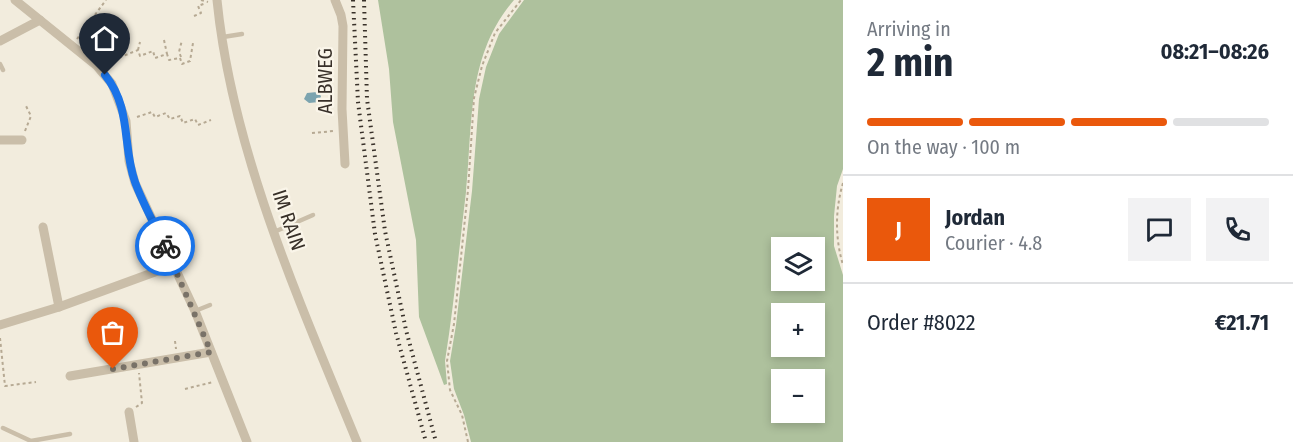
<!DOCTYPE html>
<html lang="en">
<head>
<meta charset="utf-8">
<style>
  body { margin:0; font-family:"Fira Sans Condensed",sans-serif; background:#f2f2f3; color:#1f2937; height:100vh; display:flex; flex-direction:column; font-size:22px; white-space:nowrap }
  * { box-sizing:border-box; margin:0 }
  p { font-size:20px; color:#747a83 }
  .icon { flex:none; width:33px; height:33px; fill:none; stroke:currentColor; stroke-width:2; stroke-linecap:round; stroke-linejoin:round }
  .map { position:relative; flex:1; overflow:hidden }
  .side { display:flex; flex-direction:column; background:#fff; width:450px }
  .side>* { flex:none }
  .controls { position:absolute; left:771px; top:237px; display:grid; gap:12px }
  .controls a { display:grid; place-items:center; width:54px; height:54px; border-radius:0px; background:#fff; box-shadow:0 3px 9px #0003; font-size:30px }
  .pin { position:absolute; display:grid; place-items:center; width:51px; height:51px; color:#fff; margin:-62px -26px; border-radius:50% 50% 50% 0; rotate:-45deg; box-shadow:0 0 6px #0007 }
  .pin .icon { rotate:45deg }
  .courier { position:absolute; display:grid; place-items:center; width:60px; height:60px; margin:-30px; border:4px solid #1a73e8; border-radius:50%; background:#fff; color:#222; box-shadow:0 2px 8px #0007 }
  .overview em { font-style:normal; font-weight:700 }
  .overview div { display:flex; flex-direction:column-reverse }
  .overview { display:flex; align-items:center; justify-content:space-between; height:102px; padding:0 24px }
  h1 { font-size:39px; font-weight:700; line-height:45px }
  .bar { display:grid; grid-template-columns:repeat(4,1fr); gap:9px 6px; align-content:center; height:72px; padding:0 24px }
  .bar i { height:8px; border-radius:4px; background:#e0e1e3 }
  .bar .current { background:#ea580c }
  .bar p { grid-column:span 4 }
  .line { display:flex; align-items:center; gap:15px; padding:0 24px; border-top:2px solid #e0e1e3 }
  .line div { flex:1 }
  .round { display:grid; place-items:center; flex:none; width:63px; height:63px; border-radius:0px; background:#f2f2f3 }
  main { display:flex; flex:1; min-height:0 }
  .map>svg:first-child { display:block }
  .green { fill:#aec19d; fill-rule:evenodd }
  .water { fill:#7ca4af }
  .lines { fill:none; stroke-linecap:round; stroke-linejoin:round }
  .path { stroke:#b6a993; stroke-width:2; stroke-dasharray:3 3; stroke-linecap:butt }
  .service { stroke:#cabea9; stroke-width:4.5 }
  .minor { stroke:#cabea9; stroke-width:9 }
  .rail { stroke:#383029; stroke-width:4; stroke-dasharray:1.5 4.5; stroke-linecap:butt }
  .done { stroke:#797268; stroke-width:6; stroke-dasharray:0 10.8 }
  .route { stroke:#1a73e8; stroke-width:8 }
  .labels { text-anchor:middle; stroke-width:4.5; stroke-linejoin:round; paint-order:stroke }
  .street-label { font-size:20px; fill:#383029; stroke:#faf5e9 }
</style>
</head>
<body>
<main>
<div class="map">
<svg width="843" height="442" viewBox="0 0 843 442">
  <rect width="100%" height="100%" fill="#f2ecdd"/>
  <g class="green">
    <path d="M378 0H514C466 56 473 124 466 192 459 249 454 305 445 361L447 384 444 385 419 317 416 240 393 122 389 69Z"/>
    <path d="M524 0H843V169L837 186 834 216V246L843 275V442H471L464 415 454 389 450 361 456 325 472 191 479 99 486 67 499 34ZM782 248H814V280H782ZM782 314H814V346H782ZM782 380H814V412H782Z"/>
  </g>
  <path class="water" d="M317 92 321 96 319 102 309 103 304 99 307 93Z"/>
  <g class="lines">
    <g class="path">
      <path d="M201 0 208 2"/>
      <path d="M194 16 201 13 198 6 206 3"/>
      <path d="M77 39 106 0"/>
      <path d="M164 40 167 54"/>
      <path d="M138 50 140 42"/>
      <path d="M181 57 179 52 182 40"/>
      <path d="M108 62 138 50 140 56 153 51 155 58 167 54 169 60 180 58 182 64 190 61 193 43"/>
      <path d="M137 117 152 112 155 117 166 113 170 119 180 116 183 123 195 119 198 125 211 120"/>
      <path d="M25 131 31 116 25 104"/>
      <path d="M312 133 334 131"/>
      <path d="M843 183C835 210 835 238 843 265"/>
      <path d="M0 338 5 386 36 382"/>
      <path d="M175 341 176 349"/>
      <path d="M185 389 213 382"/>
      <path d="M136 407 142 403 139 373"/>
      <path d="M468 442 462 415 450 390 447 361 454 324 468 190 474 98 482 66 495 33 521 0"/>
    </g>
    <g class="service">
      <path d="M223 37 242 34"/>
      <path d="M0 64 3 70"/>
      <path d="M274 232 313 215"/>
      <path d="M195 311 210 305"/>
      <path d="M3 428 31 441 70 434"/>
    </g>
    <g class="minor">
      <path d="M15 0 97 66 112 84 126 121 129 161 135 183 195 311 247 442"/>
      <path d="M217 0C232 151 300 303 357 442"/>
      <path d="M335 0 341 15 343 26 342 109 345 164"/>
      <path d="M0 41 40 20"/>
      <path d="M0 140H22"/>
      <path d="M43 227 59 307"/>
      <path d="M0 325 59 307 174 265"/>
      <path d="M70 376 211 352"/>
      <path d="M129 412 134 442"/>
    </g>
    <g class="rail">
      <path d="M353 0 358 102 375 234 396 333 426 442"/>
      <path d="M364 0 367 99 385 231 406 330 436 442"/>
    </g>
  </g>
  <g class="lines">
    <path class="done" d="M113 369 211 352 165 246"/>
    <path class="route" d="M105 75C132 108 122 146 135 182 143 204 155 225 165 246"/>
  </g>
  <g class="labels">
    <g class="street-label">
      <text transform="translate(325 81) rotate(-90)" y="7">ALBWEG</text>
      <text transform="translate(289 220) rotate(71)" y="7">IM RAIN</text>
    </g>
  </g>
</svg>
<div class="controls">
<a><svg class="icon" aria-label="layers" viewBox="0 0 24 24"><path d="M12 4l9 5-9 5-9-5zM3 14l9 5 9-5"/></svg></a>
<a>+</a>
<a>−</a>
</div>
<div class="pin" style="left:113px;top:369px;background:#ea580c"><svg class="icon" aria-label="bag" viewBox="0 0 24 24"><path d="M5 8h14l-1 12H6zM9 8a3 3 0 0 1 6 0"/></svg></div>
<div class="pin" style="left:105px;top:75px;background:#1f2937"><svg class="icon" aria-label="home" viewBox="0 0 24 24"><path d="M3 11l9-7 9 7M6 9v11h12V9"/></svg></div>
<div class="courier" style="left:165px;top:246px"><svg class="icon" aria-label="bike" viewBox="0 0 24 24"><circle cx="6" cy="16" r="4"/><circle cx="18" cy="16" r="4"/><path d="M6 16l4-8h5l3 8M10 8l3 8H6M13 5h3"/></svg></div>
</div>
<section class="side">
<div class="overview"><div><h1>2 min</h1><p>Arriving in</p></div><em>08:21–08:26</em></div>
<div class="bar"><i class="current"></i><i class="current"></i><i class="current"></i><i></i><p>On the way · 100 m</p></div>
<div class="line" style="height:108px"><b class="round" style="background:#ea580c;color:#fff">J</b><div><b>Jordan</b><p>Courier · 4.8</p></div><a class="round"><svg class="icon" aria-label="chat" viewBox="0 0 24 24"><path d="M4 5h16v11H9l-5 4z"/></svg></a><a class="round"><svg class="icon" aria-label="phone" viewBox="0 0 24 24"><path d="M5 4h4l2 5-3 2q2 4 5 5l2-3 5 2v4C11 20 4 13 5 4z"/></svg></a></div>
<div class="line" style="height:78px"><div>Order #8022</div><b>€21.71</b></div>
</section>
</main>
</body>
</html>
